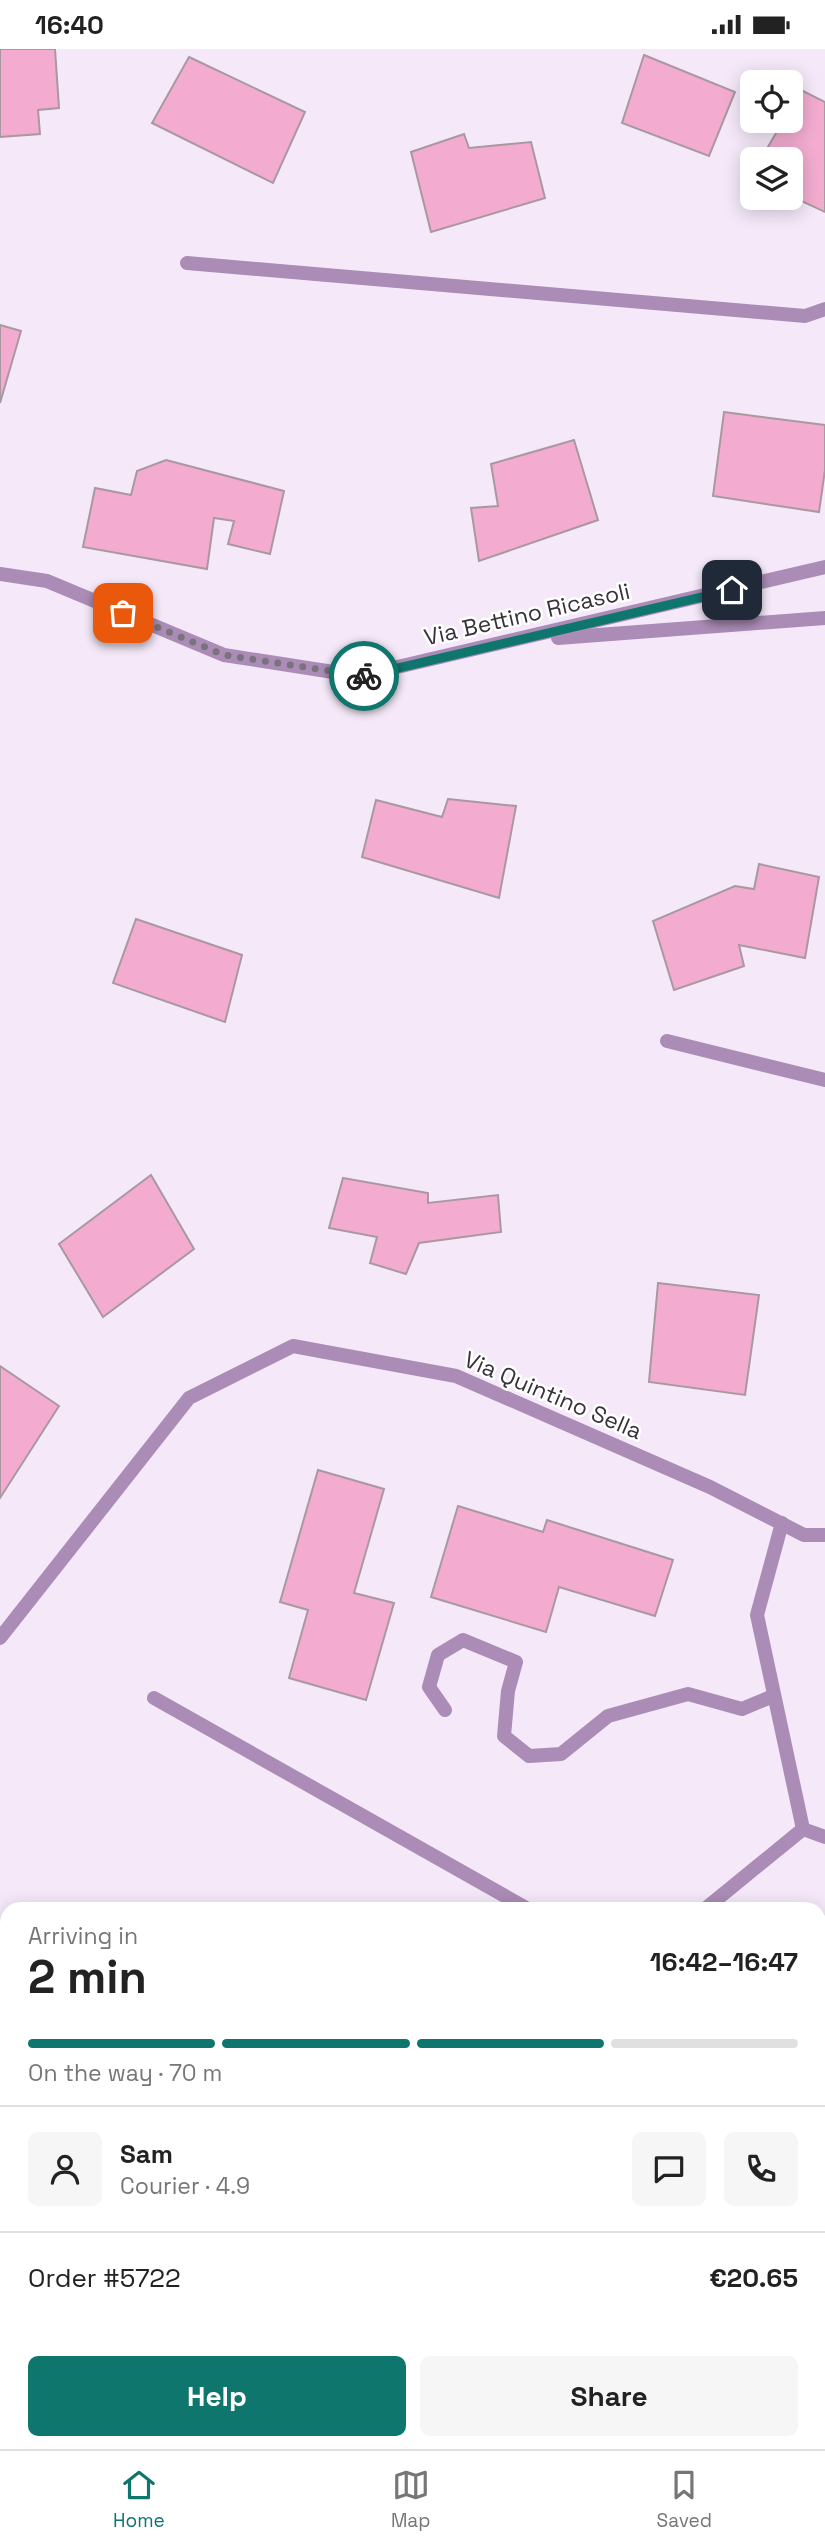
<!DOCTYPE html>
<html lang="en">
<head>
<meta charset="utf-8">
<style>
  body { margin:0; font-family:"Space Grotesk",sans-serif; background:#f6f6f6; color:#222; height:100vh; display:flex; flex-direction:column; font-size:26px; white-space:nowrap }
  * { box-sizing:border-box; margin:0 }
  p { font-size:23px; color:#767676 }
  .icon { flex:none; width:38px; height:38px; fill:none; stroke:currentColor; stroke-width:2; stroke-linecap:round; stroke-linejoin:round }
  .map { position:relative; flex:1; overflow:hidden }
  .drawer { position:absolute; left:0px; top:1853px; width:826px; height:548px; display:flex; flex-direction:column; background:#fff; border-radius:21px 21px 0 0; box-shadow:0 4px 18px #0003 }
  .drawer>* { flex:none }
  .tools { position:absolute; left:740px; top:21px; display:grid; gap:14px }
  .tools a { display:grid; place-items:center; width:63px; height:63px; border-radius:10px; background:#fff; box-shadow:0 4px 18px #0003; font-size:35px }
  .pin { position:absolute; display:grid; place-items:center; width:60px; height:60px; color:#fff; margin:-30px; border-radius:14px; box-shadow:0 4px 10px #0006 }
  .courier { position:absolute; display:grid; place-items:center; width:70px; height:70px; margin:-35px; border:5px solid #0f766e; border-radius:50%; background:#fff; color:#222; box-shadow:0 2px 9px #0007 }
  .summary em { font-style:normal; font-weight:800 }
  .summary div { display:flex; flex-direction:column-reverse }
  .summary { display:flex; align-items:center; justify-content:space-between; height:119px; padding:0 28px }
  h1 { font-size:46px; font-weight:800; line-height:52px }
  .bar { display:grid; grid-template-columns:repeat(4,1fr); gap:10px 7px; align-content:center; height:84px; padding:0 28px }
  .bar i { height:9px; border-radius:5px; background:#e0e0e0 }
  .bar .current { background:#0f766e }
  .bar p { grid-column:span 4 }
  .line { display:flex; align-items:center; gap:18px; padding:0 28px; border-top:2px solid #e0e0e0 }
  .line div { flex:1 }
  .round { display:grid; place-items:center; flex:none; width:74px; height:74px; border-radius:10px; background:#f6f6f6 }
  .cta { display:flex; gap:14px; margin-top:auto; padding:14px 28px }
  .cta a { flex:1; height:80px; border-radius:10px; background:#0f766e; color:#fff; font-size:28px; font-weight:800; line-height:80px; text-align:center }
  .cta a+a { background:#f6f6f6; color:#222 }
  .status { display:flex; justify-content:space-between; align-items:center; height:49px; padding:0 35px; background:#fff; direction:ltr }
  .status svg { height:19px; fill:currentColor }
  .menu { display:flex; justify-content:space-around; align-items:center; height:98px; border-top:2px solid #e0e0e0; background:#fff; font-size:19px; color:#767676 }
  .menu a { display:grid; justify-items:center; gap:4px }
  .menu .current { color:#0f766e }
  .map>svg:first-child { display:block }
  .building { fill:#f3acd0; stroke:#a998a0; stroke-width:2 }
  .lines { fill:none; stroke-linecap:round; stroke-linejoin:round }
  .service { stroke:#ab8cb6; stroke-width:14 }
  .minor { stroke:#ab8cb6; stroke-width:14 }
  .tertiary { stroke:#ab8cb6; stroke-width:14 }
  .done { stroke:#7a727c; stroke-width:7; stroke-dasharray:0 12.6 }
  .route { stroke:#0f766e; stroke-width:9 }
  .labels { text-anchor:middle; stroke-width:5; stroke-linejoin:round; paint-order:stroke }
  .street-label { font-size:23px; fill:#373238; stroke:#fff }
</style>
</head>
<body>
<div class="status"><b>16:40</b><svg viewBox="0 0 49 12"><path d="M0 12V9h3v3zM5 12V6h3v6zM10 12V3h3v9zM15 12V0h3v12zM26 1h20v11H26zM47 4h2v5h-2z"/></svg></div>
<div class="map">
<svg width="825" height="2400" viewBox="0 0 825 2400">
  <rect width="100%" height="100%" fill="#f5e9f9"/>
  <g class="building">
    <path d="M0 0H55L59 59 38 61 40 85 0 88Z"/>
    <path d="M644 6 735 43 709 107 622 74Z"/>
    <path d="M189 8 305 63 273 134 152 74Z"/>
    <path d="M801 41 825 53V163L791 147V110H761L783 72H791V58Z"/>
    <path d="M464 85 469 99 531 93 545 149 431 183 411 103Z"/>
    <path d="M0 276 21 282 0 354Z"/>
    <path d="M724 363 825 376V421L819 463 713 447Z"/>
    <path d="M574 391 598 471 479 512 471 459 498 457 491 415Z"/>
    <path d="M166 411 284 442 270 505 228 495 234 472 214 469 207 520 83 498 95 439 131 446 137 422Z"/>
    <path d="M448 750 516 757 499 849 362 808 376 751 442 768Z"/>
    <path d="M759 815 819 828 805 909 739 896 744 917 674 941 653 872 735 837 754 840Z"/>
    <path d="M136 870 242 906 225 973 113 934Z"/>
    <path d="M151 1126 194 1200 103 1268 59 1195Z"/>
    <path d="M343 1129 428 1144V1154L498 1146 501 1183 419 1194 406 1225 370 1214 377 1188 329 1179Z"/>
    <path d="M658 1234 759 1246 745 1346 649 1333Z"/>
    <path d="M0 1317 59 1357 0 1449Z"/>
    <path d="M318 1421 384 1440 354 1544 394 1554 366 1651 289 1629 308 1561 280 1553Z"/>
    <path d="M458 1457 543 1483 547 1471 673 1511 655 1567 559 1538 546 1583 431 1548Z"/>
    <path d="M186 2394H282L286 2400H191Z"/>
    <path d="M442 2394H546L554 2400H450Z"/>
  </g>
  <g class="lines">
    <g class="service">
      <path d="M154 1649 528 1860"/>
      <path d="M705 1860 803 1780"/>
    </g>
    <g class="minor">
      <path d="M187 214 805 267 825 260"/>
      <path d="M0 525 47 532 224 606 359 627 825 518"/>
      <path d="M558 589 825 569"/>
      <path d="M667 992 825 1031"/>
      <path d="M782 1474 757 1566 803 1780 825 1788"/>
      <path d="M445 1661 429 1638 438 1606 463 1591 516 1613 508 1642 504 1687 529 1707 561 1705 608 1667 688 1645 742 1660 773 1647"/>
    </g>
    <path class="tertiary" d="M0 1589 189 1349 293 1297 456 1327 710 1438 804 1486H825"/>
  </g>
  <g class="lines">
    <path class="done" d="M123 564 224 606 364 627"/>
    <path class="route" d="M364 627 732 541"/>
  </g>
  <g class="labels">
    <g class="street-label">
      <text transform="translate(527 565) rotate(-13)" y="8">Via Bettino Ricasoli</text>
      <text transform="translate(553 1346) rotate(23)" y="8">Via Quintino Sella</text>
    </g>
  </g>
</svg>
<div class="tools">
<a><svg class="icon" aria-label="locate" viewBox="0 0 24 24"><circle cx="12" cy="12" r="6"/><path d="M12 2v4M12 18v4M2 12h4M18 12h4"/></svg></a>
<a><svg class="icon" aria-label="layers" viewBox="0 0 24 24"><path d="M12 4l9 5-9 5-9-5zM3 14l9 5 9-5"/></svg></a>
</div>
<div class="pin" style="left:123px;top:564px;background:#ea580c"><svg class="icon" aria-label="bag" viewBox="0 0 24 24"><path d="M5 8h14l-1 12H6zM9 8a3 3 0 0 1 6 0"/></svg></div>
<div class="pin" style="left:732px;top:541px;background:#1f2937"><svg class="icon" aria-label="home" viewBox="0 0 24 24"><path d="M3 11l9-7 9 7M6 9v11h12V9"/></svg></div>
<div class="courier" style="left:364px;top:627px"><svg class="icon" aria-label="bike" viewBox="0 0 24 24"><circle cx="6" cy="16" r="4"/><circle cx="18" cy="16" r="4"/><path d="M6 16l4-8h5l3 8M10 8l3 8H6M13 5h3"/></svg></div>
<section class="drawer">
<div class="summary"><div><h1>2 min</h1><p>Arriving in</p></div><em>16:42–16:47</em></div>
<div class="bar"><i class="current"></i><i class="current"></i><i class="current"></i><i></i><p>On the way · 70 m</p></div>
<div class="line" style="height:126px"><a class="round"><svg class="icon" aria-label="person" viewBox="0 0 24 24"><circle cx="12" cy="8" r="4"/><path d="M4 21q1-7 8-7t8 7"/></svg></a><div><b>Sam</b><p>Courier · 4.9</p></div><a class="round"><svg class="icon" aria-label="chat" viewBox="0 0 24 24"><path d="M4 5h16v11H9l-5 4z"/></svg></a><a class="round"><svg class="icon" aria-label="phone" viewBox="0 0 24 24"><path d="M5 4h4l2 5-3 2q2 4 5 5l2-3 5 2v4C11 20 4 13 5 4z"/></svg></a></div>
<div class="line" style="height:91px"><div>Order #5722</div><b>€20.65</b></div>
<div class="cta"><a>Help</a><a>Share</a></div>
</section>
</div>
<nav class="menu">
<a class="current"><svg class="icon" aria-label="home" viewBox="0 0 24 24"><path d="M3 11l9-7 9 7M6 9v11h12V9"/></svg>Home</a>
<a><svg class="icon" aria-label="map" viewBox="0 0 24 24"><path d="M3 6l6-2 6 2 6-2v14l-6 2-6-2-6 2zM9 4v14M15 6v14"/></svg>Map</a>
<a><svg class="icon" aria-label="saved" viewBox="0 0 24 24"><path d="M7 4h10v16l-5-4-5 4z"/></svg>Saved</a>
</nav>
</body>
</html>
